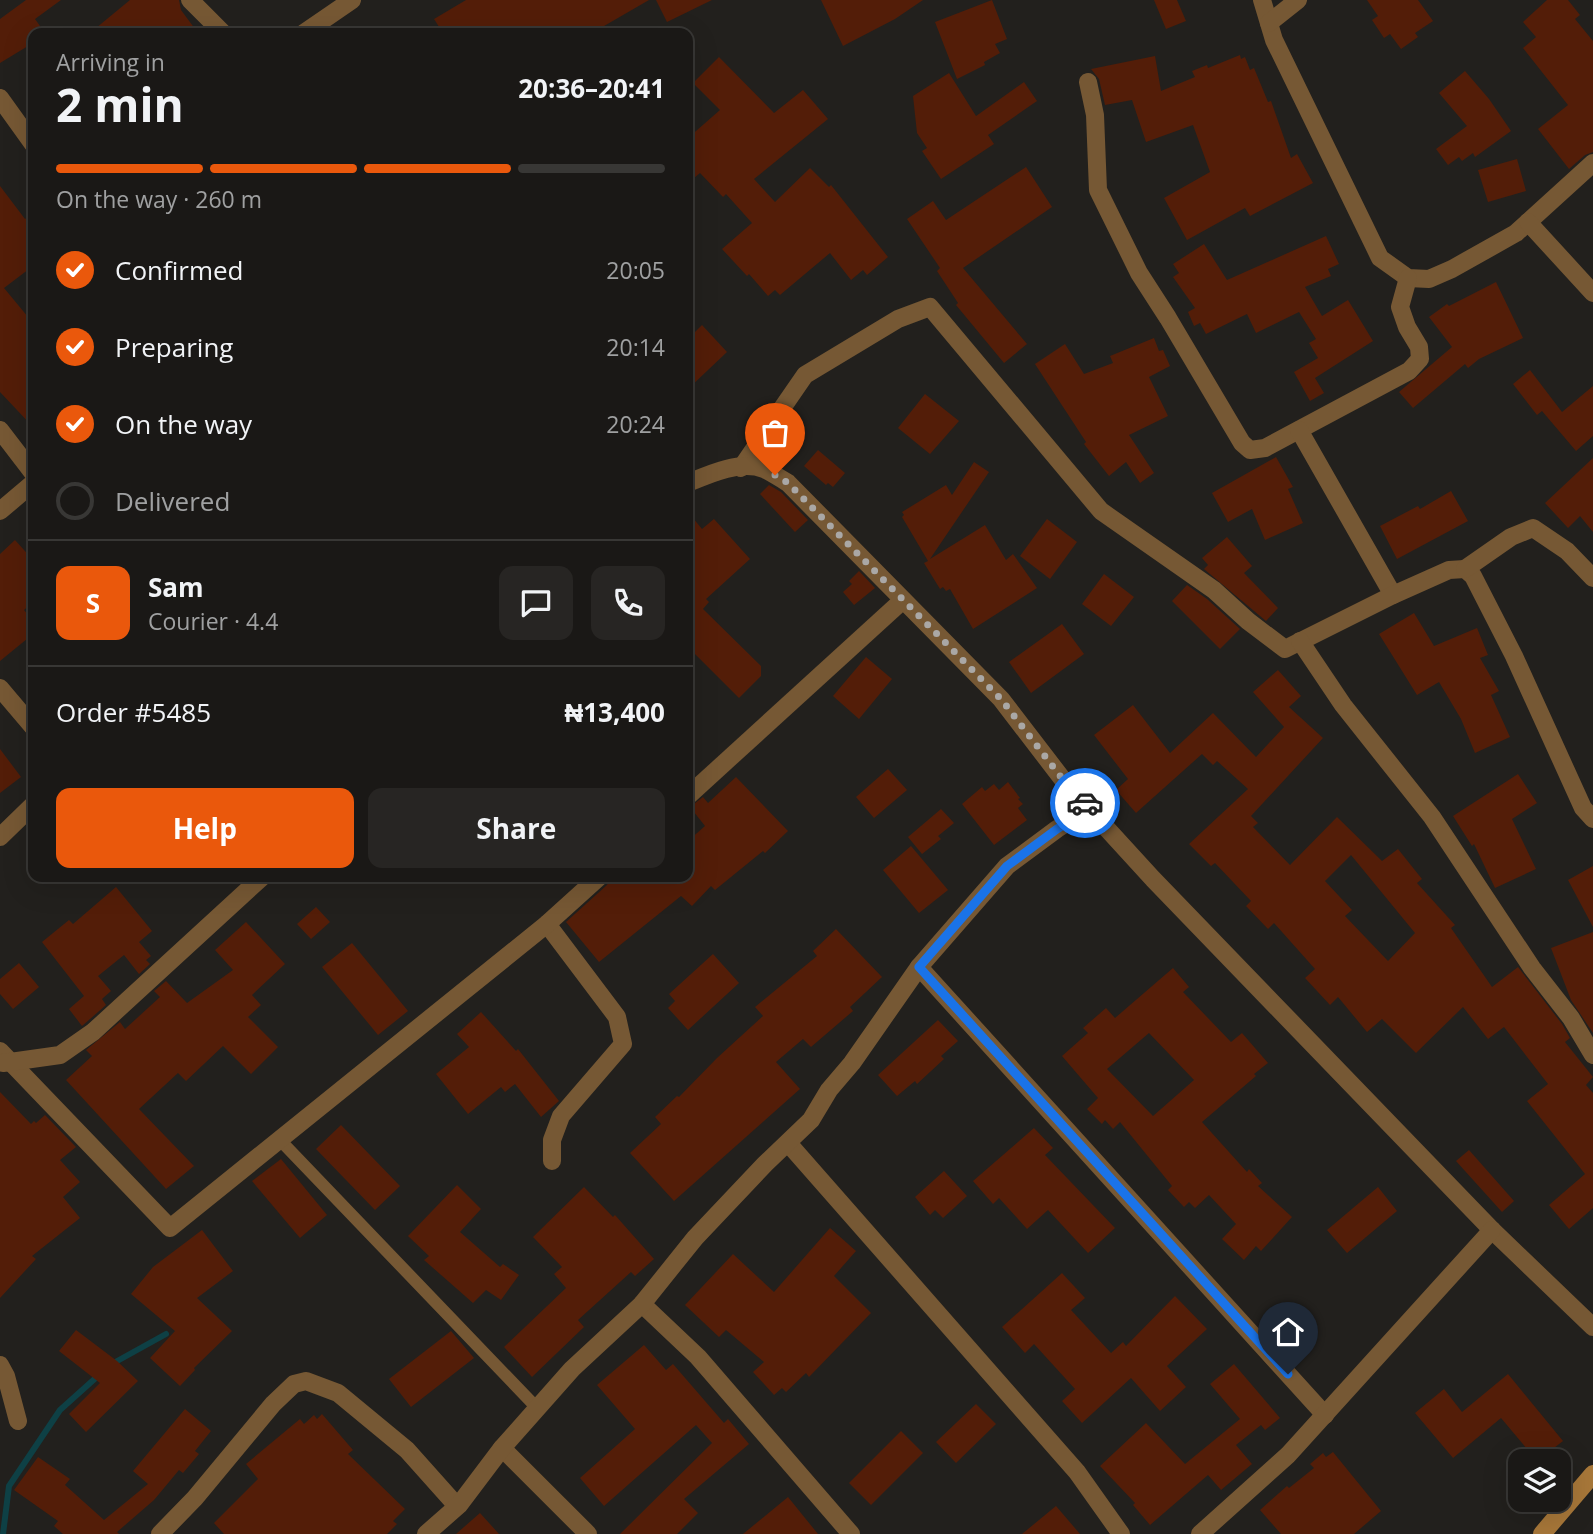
<!DOCTYPE html>
<html lang="en">
<head>
<meta charset="utf-8">
<style>
  body { margin:0; font-family:"Open Sans",sans-serif; background:#272523; color:#f1f3f6; height:100vh; display:flex; flex-direction:column; font-size:26px; white-space:nowrap }
  * { box-sizing:border-box; margin:0 }
  p { font-size:23px; color:#9fa0a1 }
  .icon { flex:none; width:38px; height:38px; fill:none; stroke:currentColor; stroke-width:2; stroke-linecap:round; stroke-linejoin:round }
  .map { position:relative; flex:1; overflow:hidden }
  .panel { position:absolute; left:28px; top:28px; width:665px; height:854px; display:flex; flex-direction:column; background:#1a1816; border-radius:14px; box-shadow:0 7px 28px #0002,0 0 0 2px #383735 }
  .panel>* { flex:none }
  .buttons { position:absolute; left:1508px; top:1449px; display:grid; gap:14px }
  .buttons a { display:grid; place-items:center; width:63px; height:63px; border-radius:14px; background:#1a1816; box-shadow:0 7px 28px #0002,0 0 0 2px #383735; font-size:35px }
  .pin { position:absolute; display:grid; place-items:center; width:60px; height:60px; color:#fff; margin:-72px -30px; border-radius:50% 50% 50% 0; rotate:-45deg; box-shadow:0 0 7px #0007 }
  .pin .icon { rotate:45deg }
  .courier { position:absolute; display:grid; place-items:center; width:70px; height:70px; margin:-35px; border:5px solid #1a73e8; border-radius:50%; background:#fff; color:#222; box-shadow:0 2px 9px #0007 }
  .head em { font-style:normal; font-weight:700 }
  .head div { display:flex; flex-direction:column-reverse }
  .head { display:flex; align-items:center; justify-content:space-between; height:119px; padding:0 28px }
  h1 { font-size:46px; font-weight:700; line-height:52px }
  .bar { display:grid; grid-template-columns:repeat(4,1fr); gap:10px 7px; align-content:center; height:84px; padding:0 28px }
  .bar i { height:9px; border-radius:5px; background:#383735 }
  .bar .active { background:#ea580c }
  .bar p { grid-column:span 4 }
  .line { display:flex; align-items:center; gap:18px; padding:0 28px; border-top:2px solid #383735 }
  .line div { flex:1 }
  .round { display:grid; place-items:center; flex:none; width:74px; height:74px; border-radius:14px; background:#272523 }
  ol { padding:0 28px; list-style:none }
  li { display:flex; align-items:center; gap:21px; height:77px }
  li p { margin-inline-start:auto }
  li .icon { padding:7px; border-radius:50%; background:#ea580c; color:#fff; stroke-width:4 }
  li:last-child { color:#9fa0a1 }
  li i { width:38px; height:38px; border:4px solid #383735; border-radius:50% }
  .primary-button { display:flex; gap:14px; margin-top:auto; padding:14px 28px }
  .primary-button a { flex:1; height:80px; border-radius:14px; background:#ea580c; color:#fff; font-size:28px; font-weight:700; line-height:80px; text-align:center }
  .primary-button a+a { background:#272523; color:#f1f3f6 }
  .map>svg:first-child { display:block }
  .lines { fill:none; stroke-linecap:round; stroke-linejoin:round }
  .stream { stroke:#0e4045; stroke-width:6 }
  .building { fill:#531d08; fill-rule:evenodd }
  .lane { stroke:#765834; stroke-width:12 }
  .street { stroke:#765834; stroke-width:18 }
  .secondary { stroke:#a77739; stroke-width:18 }
  .done { stroke:#aaa8a6; stroke-width:7; stroke-dasharray:0 12.6 }
  .route { stroke:#1a73e8; stroke-width:9 }
</style>
</head>
<body>
<div class="map">
<svg width="1593" height="1534" viewBox="0 0 1593 1534">
  <rect width="100%" height="100%" fill="#22201d"/>
  <g class="lines">
    <g class="stream">
      <path d="M110 1365 166 1334"/>
      <path d="M3 1534 9 1486 60 1410 99 1375"/>
    </g>
  </g>
  <g class="building">
    <path d="M26 0H61L35 19 45 33H33V43L0 63V19Z"/>
    <path d="M130 0H179L181 10 198 33H90Z"/>
    <path d="M466 0H649L592 33H443L434 19Z"/>
    <path d="M656 0H712L667 22Z"/>
    <path d="M821 0H923L895 19 843 46Z"/>
    <path d="M992 0 1007 39 995 44 1000 53 984 62 985 65 957 79 935 22Z"/>
    <path d="M1154 0H1177L1186 21 1166 29Z"/>
    <path d="M1367 0H1418L1433 21 1415 33 1418 37 1401 49 1390 34 1384 38 1372 20 1378 16Z"/>
    <path d="M1547 0H1568L1580 15 1575 19 1593 41V152L1585 155 1569 169 1538 129 1568 105 1523 48 1536 37 1523 22Z"/>
    <path d="M1240 55 1241 59 1245 57 1250 70 1254 68 1268 102 1271 101 1291 158 1297 154 1313 183 1250 216 1245 208 1187 240 1164 198 1210 172 1193 125 1146 142 1132 100 1105 105 1099 79 1091 69 1155 56 1161 91 1195 77 1192 71 1207 65 1208 68Z"/>
    <path d="M719 57 774 113 803 90 828 119 754 179 775 202 810 168 829 187 831 185 888 257 867 275 863 270 851 280 830 253 780 295 775 290 768 296 749 274 747 276 722 249 752 223 726 194 723 197 700 173 688 183V138L720 110 693 83Z"/>
    <path d="M1465 71 1489 99 1511 131 1475 157 1473 153 1462 161 1459 157 1448 165 1436 149 1467 126 1439 93Z"/>
    <path d="M949 73 976 116 1024 82 1037 101 988 135 994 144 941 179 922 151 927 148 917 133 913 96Z"/>
    <path d="M1517 159 1526 191 1488 202 1478 170Z"/>
    <path d="M1026 167 1052 207 963 268 1027 344 1004 363 956 305 958 303 937 271 940 268 907 219 933 201 946 220Z"/>
    <path d="M0 186 25 219 33 213V266L4 288 33 323V427L0 392Z"/>
    <path d="M1326 236 1339 264 1328 269 1331 276 1305 287 1322 316 1348 300 1373 341 1315 378 1324 393 1310 401 1294 372 1318 358 1309 343 1316 339 1299 312 1256 333 1247 314 1206 334 1200 323 1194 326 1188 312 1195 308 1173 277 1179 273 1173 264 1204 244 1227 280Z"/>
    <path d="M1496 282 1523 338 1479 359 1468 368 1465 364 1413 408 1399 392 1452 347 1429 317 1447 304 1449 306Z"/>
    <path d="M702 325 727 352 688 389V339Z"/>
    <path d="M1154 338 1159 351 1163 350 1170 366 1149 377 1168 416 1129 435 1154 473 1140 483 1126 462 1109 476 1084 444 1086 442 1035 364 1065 344 1084 374 1113 363 1110 356Z"/>
    <path d="M1530 370 1562 412 1593 386V436L1576 451 1542 411 1537 415 1513 384Z"/>
    <path d="M925 394 959 421 930 454 898 428Z"/>
    <path d="M818 450 845 473 833 487 828 483 826 485 804 466Z"/>
    <path d="M1276 457 1293 487 1288 489 1303 523 1265 540 1252 509 1228 522 1212 493Z"/>
    <path d="M1593 458V532L1580 516 1568 528 1545 503Z"/>
    <path d="M974 462 989 472 930 559 985 525 1006 560 1013 554 1037 588 973 629 950 589 946 591 943 587 940 589 924 563 928 561 902 517 904 515 902 512 946 485 952 495Z"/>
    <path d="M769 485 781 492 808 520 795 532 760 494Z"/>
    <path d="M1451 491 1468 521 1397 559 1380 526 1418 506 1420 509Z"/>
    <path d="M688 512 702 529 714 519 750 559 706 599 709 602 703 609 761 666V676L739 698 688 647Z"/>
    <path d="M1047 519 1077 542 1050 579 1020 556Z"/>
    <path d="M1227 537 1252 566 1244 573 1278 608 1266 621 1204 569 1208 565 1202 558Z"/>
    <path d="M15 540 33 560V602L24 610 33 621V634L0 661V554Z"/>
    <path d="M859 571 875 588 854 605 843 592 852 584 849 581Z"/>
    <path d="M1104 574 1134 597 1111 626 1082 604Z"/>
    <path d="M1187 585 1207 599 1240 629 1220 649 1172 601Z"/>
    <path d="M1414 613 1434 646 1477 628 1488 655 1480 658 1499 691 1491 695 1510 737 1475 753 1461 719 1439 682 1417 695 1379 634Z"/>
    <path d="M1062 624 1084 654 1031 693 1009 662Z"/>
    <path d="M866 657 892 679 859 719 833 696Z"/>
    <path d="M1278 670 1301 696 1289 707 1323 738 1251 816 1258 823 1253 827 1290 865 1337 817 1382 861 1398 849 1422 879 1417 883 1455 925 1451 928 1492 987 1518 967 1562 1024 1570 1038 1565 1042 1593 1077 1586 1085 1593 1093V1208L1569 1229 1549 1205 1585 1174 1527 1101 1548 1084 1504 1027 1488 1039 1463 1007 1416 1053 1382 1019 1367 1032 1338 997 1330 1005 1305 978 1315 969 1274 923 1268 929 1246 906 1251 901 1215 863 1211 866 1189 844 1248 789 1217 761 1213 765 1202 754 1136 813 1116 790 1128 779 1094 735 1133 705 1170 753 1213 713 1256 757 1284 727 1253 692ZM1351 855 1415 933 1388 961 1345 916 1352 910 1325 881Z"/>
    <path d="M0 749 21 777 0 793Z"/>
    <path d="M888 769 907 790 874 818 856 797Z"/>
    <path d="M1518 774 1537 803 1512 819 1536 869 1495 888 1474 844 1472 846 1453 816Z"/>
    <path d="M736 777 788 831 765 853 763 851 715 890 711 886 692 906 681 896 599 962 566 922 607 885 611 877H688V841L705 826 690 807 703 797 708 803Z"/>
    <path d="M1008 782 1020 798 1018 799 1023 804 1018 808 1027 820 994 845 962 804 982 787 985 791 994 784 999 790Z"/>
    <path d="M941 809 954 823 938 836 941 839 922 854 908 837Z"/>
    <path d="M911 846 948 890 919 913 883 870Z"/>
    <path d="M1593 866V927L1568 880Z"/>
    <path d="M116 887 152 931 139 942 151 956 146 960 150 964 139 974 124 955 98 976 111 991 102 999 106 1005 82 1026 69 1009 84 996 42 942 69 920 73 924Z"/>
    <path d="M316 907 330 922 311 939 297 924Z"/>
    <path d="M246 922 285 964 252 995 261 1005 248 1017 278 1047 251 1074 223 1046 186 1081 178 1073 139 1109 194 1166 166 1189 66 1080 92 1056 86 1050 120 1022 125 1029 160 997 154 991 166 981 187 1003 233 970 215 950Z"/>
    <path d="M836 929 882 977 850 1007 853 1011 811 1047 803 1039 776 1062 800 1089 674 1201 630 1153 661 1124 655 1117 677 1096 679 1097 717 1058 763 1016 755 1007 817 956 813 951Z"/>
    <path d="M1593 932V1033L1571 1000 1551 948Z"/>
    <path d="M352 943 408 1011 378 1035 322 967Z"/>
    <path d="M713 954 739 983 688 1030 668 1008 675 1001 669 994Z"/>
    <path d="M19 963 39 987 13 1009 0 994V979Z"/>
    <path d="M1173 968 1189 987 1183 992 1231 1042 1242 1033 1268 1063 1254 1074 1256 1076 1202 1122 1247 1172 1249 1169 1262 1183 1258 1186 1292 1217 1261 1251 1256 1246 1244 1260 1222 1239 1236 1224 1209 1195 1195 1208 1189 1202 1184 1207 1168 1190 1172 1186 1120 1122 1113 1129 1105 1120 1102 1124 1087 1109 1098 1098 1062 1056 1088 1033 1083 1028 1106 1008 1115 1018ZM1149 1033 1194 1080 1153 1116 1107 1069Z"/>
    <path d="M481 1012 516 1051 518 1049 559 1101 541 1117 515 1084 505 1092 501 1087 468 1114 436 1074 469 1047 457 1034Z"/>
    <path d="M938 1020 958 1041 941 1056 944 1059 917 1084 915 1081 897 1096 878 1075Z"/>
    <path d="M0 1092 31 1124 34 1121 36 1123 45 1115 76 1147 60 1160 80 1182 63 1197 80 1218 32 1256 36 1259 0 1298Z"/>
    <path d="M341 1125 400 1186 375 1210 316 1149Z"/>
    <path d="M1034 1128 1053 1148 1045 1155 1115 1228 1088 1253 1048 1210 1027 1229 999 1198 993 1204 973 1181Z"/>
    <path d="M1469 1150 1514 1201 1502 1212 1456 1161Z"/>
    <path d="M281 1159 327 1215 300 1238 252 1181Z"/>
    <path d="M944 1171 967 1196 943 1218 935 1210 930 1215 915 1197Z"/>
    <path d="M457 1185 481 1209 460 1232 500 1267 503 1264 519 1275 501 1300 486 1290 473 1303 424 1260 429 1256 408 1236Z"/>
    <path d="M584 1187 613 1217 615 1215 654 1259 635 1276 631 1272 578 1320 584 1327 532 1377 504 1347 566 1288 554 1274 562 1267 533 1237Z"/>
    <path d="M1378 1187 1397 1211 1347 1253 1327 1230Z"/>
    <path d="M830 1228 856 1251 834 1276 871 1313 809 1377 806 1373 786 1392 782 1388 774 1395 753 1372 764 1362 726 1330 719 1337 685 1305 733 1254 774 1292Z"/>
    <path d="M202 1230 233 1271 197 1298 232 1331 194 1368 195 1370 180 1386 150 1358 175 1331 131 1294 153 1267Z"/>
    <path d="M1062 1273 1085 1298 1071 1310 1111 1353 1123 1342 1126 1346 1175 1296 1207 1329 1167 1366 1186 1387 1160 1411 1131 1378 1082 1423 1062 1401 1075 1389 1034 1344 1025 1353 1002 1327Z"/>
    <path d="M76 1330 117 1361 138 1381 86 1432 69 1414 100 1383 59 1351Z"/>
    <path d="M451 1331 474 1358 411 1407 389 1379Z"/>
    <path d="M644 1345 666 1370 673 1364 724 1423 728 1419 749 1444 684 1499 698 1513 677 1534H620L712 1443 696 1425 604 1506 580 1478 635 1429 597 1385Z"/>
    <path d="M1234 1364 1280 1418 1265 1430 1261 1425 1236 1445 1252 1464 1221 1490 1208 1475 1150 1525 1133 1505 1135 1503 1100 1466 1146 1423 1185 1464 1240 1419 1210 1384Z"/>
    <path d="M1508 1374 1563 1441 1537 1461 1501 1418 1453 1458 1415 1413 1444 1389 1462 1412Z"/>
    <path d="M976 1404 996 1424 956 1463 936 1442Z"/>
    <path d="M185 1409 211 1431 195 1451 199 1454 183 1473 179 1470 154 1500 117 1532 119 1534H63L54 1526 58 1521 14 1490 38 1457 70 1479 65 1485 104 1520 148 1484 133 1471Z"/>
    <path d="M322 1414 353 1450 348 1454 405 1509 393 1521 397 1524 387 1534H224L214 1523 258 1479 246 1464 300 1419 304 1424 314 1415 317 1419Z"/>
    <path d="M901 1431 923 1453 871 1505 849 1483Z"/>
    <path d="M1333 1452 1381 1511 1354 1534H1281L1260 1510 1287 1486 1289 1488 1314 1468 1310 1464 1323 1453 1326 1457Z"/>
    <path d="M788 1497 818 1534H743Z"/>
    <path d="M1056 1506 1080 1534H1022Z"/>
    <path d="M480 1513 499 1534H456Z"/>
  </g>
  <g class="lines">
    <path class="lane" d="M279 1139 537 1408"/>
    <g class="street">
      <path d="M190 0 223 33"/>
      <path d="M1262 0 1274 40 1380 258 1408 278 1429 279 1452 269 1516 233 1593 163"/>
      <path d="M1269 23 1298 0"/>
      <path d="M304 33 352 0"/>
      <path d="M1088 82 1095 115 1098 190 1139 273 1168 318 1242 443 1250 450 1265 448 1409 371 1420 359 1419 347 1407 327 1400 307 1408 278"/>
      <path d="M0 98 33 144"/>
      <path d="M1528 222 1593 293"/>
      <path d="M0 430 33 473"/>
      <path d="M1299 430 1393 595"/>
      <path d="M741 468 805 375 898 319 930 307 1101 511 1214 590 1248 621 1285 649 1393 595 1449 570 1465 569 1473 576 1514 656 1583 808 1593 819"/>
      <path d="M688 483C709 474 740 460 764 469 772 473 780 478 788 483L1001 699 1067 785 1153 879 1492 1230 1593 1327"/>
      <path d="M0 511 33 483"/>
      <path d="M1465 569 1511 537 1533 528 1567 551 1593 578"/>
      <path d="M1300 641 1343 705 1432 817 1532 968 1571 1018 1593 1055"/>
      <path d="M0 688 33 727"/>
      <path d="M688 796 903 600"/>
      <path d="M0 837 33 805"/>
      <path d="M547 924 617 1017 623 1044 561 1116 552 1140V1161"/>
      <path d="M919 967 1325 1415"/>
      <path d="M0 1051 170 1228 547 924 599 877"/>
      <path d="M3 1063 60 1055 93 1032 262 877"/>
      <path d="M788 1143 1077 1472 1121 1534"/>
      <path d="M642 1304 698 1357 851 1534"/>
      <path d="M0 1365 6 1376 18 1421"/>
      <path d="M502 1448 588 1534"/>
      <path d="M160 1534 195 1498 273 1404 294 1384 306 1381 338 1393 407 1450 457 1506"/>
      <path d="M426 1534 459 1505 502 1448 572 1369 642 1304 695 1238 765 1164 811 1120 829 1090 852 1063 919 967 1007 866 1057 829 1090 808"/>
      <path d="M1200 1534 1288 1455 1492 1230"/>
    </g>
    <path class="secondary" d="M1542 1534 1593 1474"/>
  </g>
  <g class="lines">
    <path class="done" d="M775 475 788 483 1001 699 1067 785 1085 803"/>
    <path class="route" d="M1085 803 1090 808 1057 829 1007 866 919 967 1288 1374"/>
  </g>
</svg>
<div class="buttons">
<a><svg class="icon" aria-label="layers" viewBox="0 0 24 24"><path d="M12 4l9 5-9 5-9-5zM3 14l9 5 9-5"/></svg></a>
</div>
<div class="pin" style="left:775px;top:475px;background:#ea580c"><svg class="icon" aria-label="bag" viewBox="0 0 24 24"><path d="M5 8h14l-1 12H6zM9 8a3 3 0 0 1 6 0"/></svg></div>
<div class="pin" style="left:1288px;top:1374px;background:#1f2937"><svg class="icon" aria-label="home" viewBox="0 0 24 24"><path d="M3 11l9-7 9 7M6 9v11h12V9"/></svg></div>
<div class="courier" style="left:1085px;top:803px"><svg class="icon" aria-label="car" viewBox="0 0 24 24"><path d="M5 17H2v-5l4-1 3-4h7l3 4 3 1v5h-3M9 17h6M6 11h13"/><circle cx="7" cy="17" r="2"/><circle cx="17" cy="17" r="2"/></svg></div>
<section class="panel">
<div class="head"><div><h1>2 min</h1><p>Arriving in</p></div><em>20:36–20:41</em></div>
<div class="bar"><i class="active"></i><i class="active"></i><i class="active"></i><i></i><p>On the way · 260 m</p></div>
<ol>
<li><svg class="icon" aria-label="check" viewBox="0 0 24 24"><path d="M5 12l5 5 9-10"/></svg>Confirmed<p>20:05</p></li>
<li><svg class="icon" aria-label="check" viewBox="0 0 24 24"><path d="M5 12l5 5 9-10"/></svg>Preparing<p>20:14</p></li>
<li><svg class="icon" aria-label="check" viewBox="0 0 24 24"><path d="M5 12l5 5 9-10"/></svg>On the way<p>20:24</p></li>
<li><i></i>Delivered</li>
</ol>
<div class="line" style="height:126px"><b class="round" style="background:#ea580c;color:#fff">S</b><div><b>Sam</b><p>Courier · 4.4</p></div><a class="round"><svg class="icon" aria-label="chat" viewBox="0 0 24 24"><path d="M4 5h16v11H9l-5 4z"/></svg></a><a class="round"><svg class="icon" aria-label="phone" viewBox="0 0 24 24"><path d="M5 4h4l2 5-3 2q2 4 5 5l2-3 5 2v4C11 20 4 13 5 4z"/></svg></a></div>
<div class="line" style="height:91px"><div>Order #5485</div><b>₦13,400</b></div>
<div class="primary-button"><a>Help</a><a>Share</a></div>
</section>
</div>
</body>
</html>
